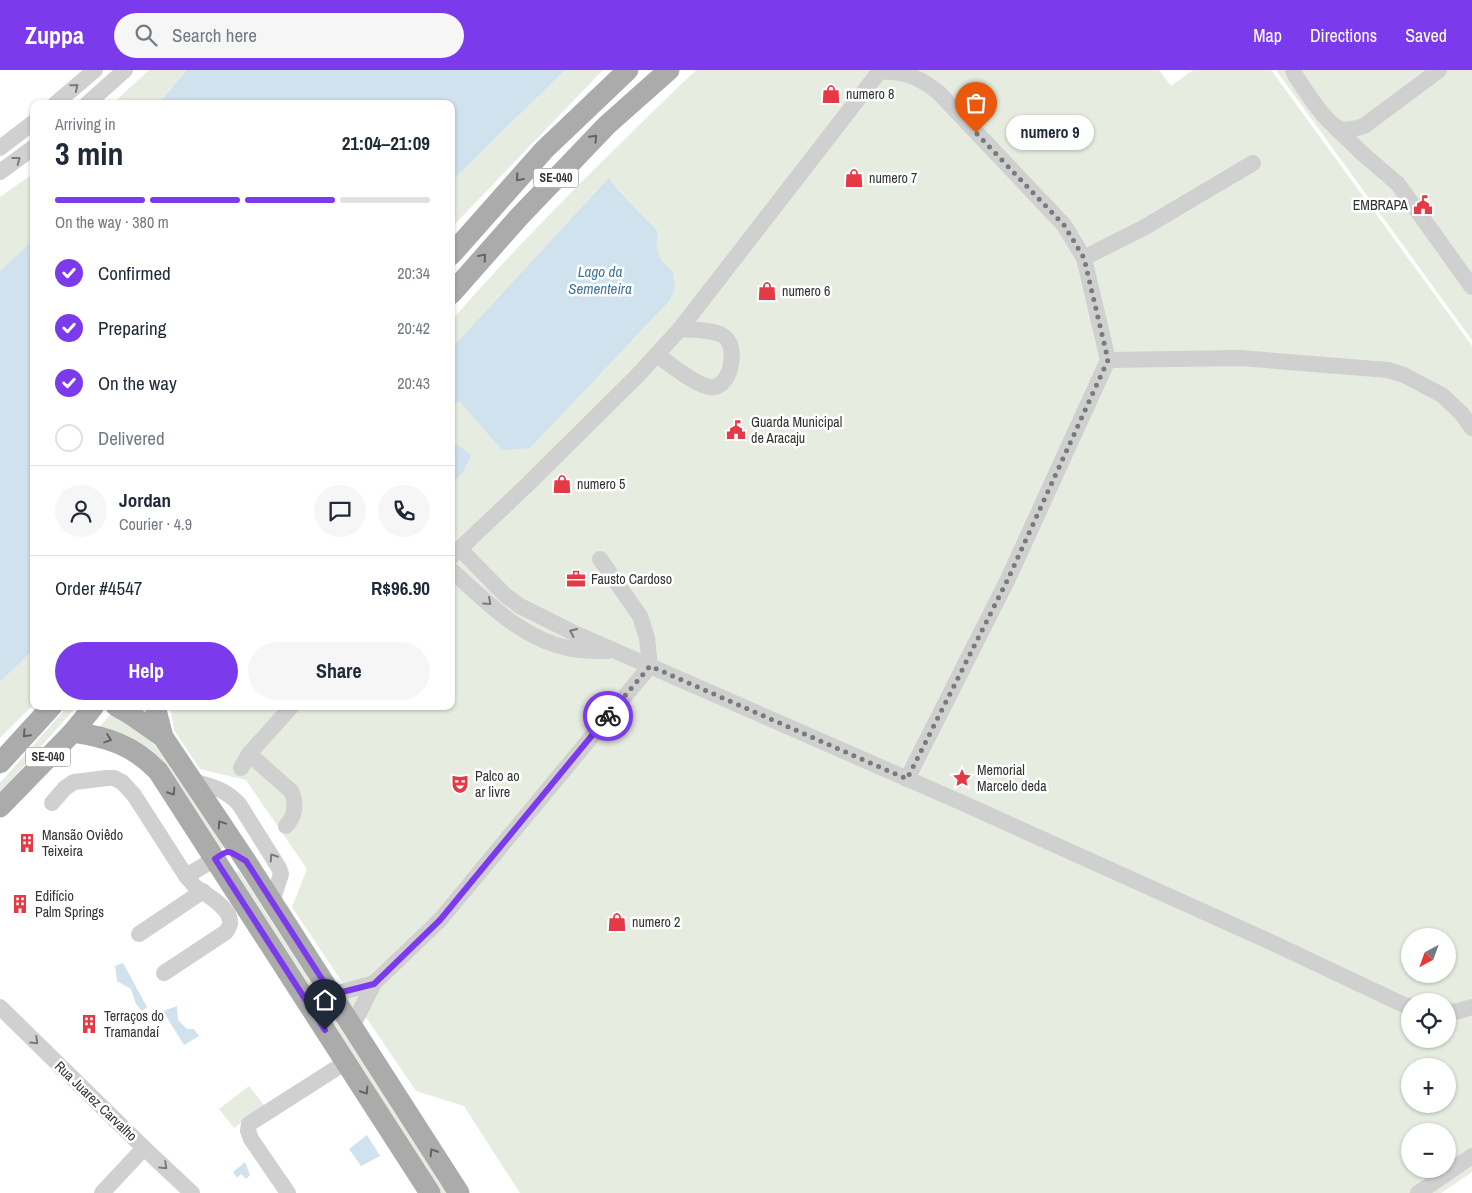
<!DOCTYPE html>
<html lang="en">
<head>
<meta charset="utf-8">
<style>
  body { margin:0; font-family:"Archivo Narrow",sans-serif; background:#f6f6f7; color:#1f2937; height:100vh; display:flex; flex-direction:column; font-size:19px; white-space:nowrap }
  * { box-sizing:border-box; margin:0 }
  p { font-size:16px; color:#747a83 }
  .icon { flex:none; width:28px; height:28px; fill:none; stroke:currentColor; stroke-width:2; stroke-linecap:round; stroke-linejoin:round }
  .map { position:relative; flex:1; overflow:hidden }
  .drawer { position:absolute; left:30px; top:30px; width:425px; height:610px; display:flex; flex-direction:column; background:#fff; border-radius:10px; box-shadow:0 1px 4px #0004 }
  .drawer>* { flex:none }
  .needle { width:32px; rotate:221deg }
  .buttons { position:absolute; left:1401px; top:858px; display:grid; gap:10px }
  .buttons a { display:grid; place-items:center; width:55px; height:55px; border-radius:50%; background:#fff; box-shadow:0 1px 4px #0004; font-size:25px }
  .pin { position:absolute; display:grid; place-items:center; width:42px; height:42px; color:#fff; margin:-51px -21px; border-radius:50% 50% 50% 0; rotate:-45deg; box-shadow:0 0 5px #0007 }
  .pin .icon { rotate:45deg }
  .courier { position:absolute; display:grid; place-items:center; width:50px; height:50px; margin:-25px; border:4px solid #7c3aed; border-radius:50%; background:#fff; color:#222; box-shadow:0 1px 6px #0007 }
  .bubble { position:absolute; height:35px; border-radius:18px; background:#fff; box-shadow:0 1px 4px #0004; font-size:16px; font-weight:700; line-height:35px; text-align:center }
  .headline em { font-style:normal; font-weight:700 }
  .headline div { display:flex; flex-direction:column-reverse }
  .headline { display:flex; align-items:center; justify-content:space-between; height:85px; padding:0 25px }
  h1 { font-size:32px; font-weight:700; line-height:38px }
  .bar { display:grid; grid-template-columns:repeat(4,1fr); gap:8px 5px; align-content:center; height:60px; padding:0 25px }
  .bar i { height:6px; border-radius:4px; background:#e0e1e3 }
  .bar .current { background:#7c3aed }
  .bar p { grid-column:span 4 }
  .line { display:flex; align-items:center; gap:12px; padding:0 25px; border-top:1px solid #e0e1e3 }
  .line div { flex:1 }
  .round { display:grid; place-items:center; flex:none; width:52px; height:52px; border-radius:26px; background:#f6f6f7 }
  ol { padding:0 25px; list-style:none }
  li { display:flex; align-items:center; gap:15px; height:55px }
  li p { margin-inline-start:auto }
  li .icon { padding:5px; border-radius:50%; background:#7c3aed; color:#fff; stroke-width:4 }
  li:last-child { color:#747a83 }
  li i { width:28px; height:28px; border:2px solid #e0e1e3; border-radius:50% }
  .primary-button { display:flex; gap:10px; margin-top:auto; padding:10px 25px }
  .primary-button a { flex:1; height:58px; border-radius:30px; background:#7c3aed; color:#fff; font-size:20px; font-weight:700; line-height:58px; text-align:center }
  .primary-button a+a { background:#f6f6f7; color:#1f2937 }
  header { display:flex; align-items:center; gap:30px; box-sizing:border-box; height:70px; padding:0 25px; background:#7c3aed; color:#fff }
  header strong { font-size:24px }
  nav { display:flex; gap:28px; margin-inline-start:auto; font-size:18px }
  .search { width:350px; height:45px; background:#f6f6f7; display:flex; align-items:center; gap:12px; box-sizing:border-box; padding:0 18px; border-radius:28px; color:#747a83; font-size:19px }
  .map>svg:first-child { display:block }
  .green { fill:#e6ecdf; fill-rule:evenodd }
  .water { fill:#cfe2ee }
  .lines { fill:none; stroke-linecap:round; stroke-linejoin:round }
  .minor { stroke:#d0d0d0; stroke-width:16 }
  .major { stroke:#ababab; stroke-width:21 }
  .oneway { stroke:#7a7a7a }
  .oneway2 { stroke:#636363 }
  .done { stroke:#7a7a7a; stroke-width:5; stroke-dasharray:0 9 }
  .route { stroke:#7c3aed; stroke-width:6 }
  .labels { text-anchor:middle; stroke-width:5; stroke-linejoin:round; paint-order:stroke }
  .shield { fill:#fff; stroke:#707070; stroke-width:1 }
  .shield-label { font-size:12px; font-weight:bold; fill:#333 }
  .poi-label { font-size:14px; fill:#333; stroke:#fff; text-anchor:start }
  .street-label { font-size:14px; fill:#333; stroke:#fff }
  .water-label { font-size:15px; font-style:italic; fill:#3f7597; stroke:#fff }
</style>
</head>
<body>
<header>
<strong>Zuppa</strong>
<div class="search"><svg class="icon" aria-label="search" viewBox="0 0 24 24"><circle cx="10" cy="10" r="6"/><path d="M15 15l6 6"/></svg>Search here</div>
<nav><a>Map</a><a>Directions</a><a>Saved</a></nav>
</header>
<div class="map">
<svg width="1472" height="1123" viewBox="0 0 1472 1123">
  <rect width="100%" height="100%" fill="#fff"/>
  <g class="green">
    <path d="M149 0H187L158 34H112Z"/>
    <path d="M565 0H603L451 158V112Z"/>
    <path d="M696 0H1159L1171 16 1193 0H1271L1472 276V1102L1441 1123H520L464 1036 416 1021 357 934 351 944 340 926 350 924 292 837 307 799 246 710 200 699 174 660 170 636H451V251C528 163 612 81 696 0ZM1410 866H1448V904H1410ZM1410 931H1448V969H1410ZM1410 996H1448V1034H1410ZM1410 1061H1448V1099H1410Z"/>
    <path d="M1276 0H1472V270Z"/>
    <path d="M34 103V169L0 201V127Z"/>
    <path d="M34 579V634L0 668V612Z"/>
    <path d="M68 636H77L0 723V713Z"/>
    <path d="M111 644 141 661 158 678 174 699 224 777 217 782 172 711 98 659Z"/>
    <path d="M239 801 447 1123H437L232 803Z"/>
    <path d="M249 1016 264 1035 234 1058 219 1039Z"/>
  </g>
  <g class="water">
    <path d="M187 0H565L451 112V34H158Z"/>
    <path d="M609 108 616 118 658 162 656 178 662 191 673 202 675 219 669 231 530 378 502 380 459 331 451 337V279Z"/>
    <path d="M34 169V579L0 612V201Z"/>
    <path d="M451 373 458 375 471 385 464 401 451 415Z"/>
    <path d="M123 893 147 937 142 941 136 934 131 919 117 911 115 896Z"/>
    <path d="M177 936 178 950 187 959H194L199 966 184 975 163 941Z"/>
    <path d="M367 1065 380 1086 361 1096 349 1079Z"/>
    <path d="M245 1092 250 1105 246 1109 241 1104 237 1108 233 1102Z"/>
  </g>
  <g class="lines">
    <g class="minor">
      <path d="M1293 0 1295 5C1304 18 1326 55 1341 59 1349 61 1356 58 1364 56L1439 0"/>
      <path d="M55 34 95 0"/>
      <path d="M87 34 125 0"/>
      <path d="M1334 56 1363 84 1398 114 1472 217"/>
      <path d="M0 78 34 52"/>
      <path d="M0 102 34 77"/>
      <path d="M1084 188 1145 157 1253 93"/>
      <path d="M657 285C670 294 695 315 710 317 730 320 739 279 725 267 716 259 692 260 680 259"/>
      <path d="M1108 290 1240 288 1388 300 1404 305 1442 325 1462 344 1472 358"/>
      <path d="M460 479 505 525 520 536 572 562 958 731 1275 874 1404 935 1410 936"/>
      <path d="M451 487 526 416 637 306 680 259 879 2C903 0 921 8 939 23L1064 155 1084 188 1108 290 1008 509 907 709"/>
      <path d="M451 500C487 532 523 571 573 579 584 581 596 581 608 581"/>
      <path d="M249 684 291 721C297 733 295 746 286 756"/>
      <path d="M241 698 249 684 292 636"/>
      <path d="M192 711C211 716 225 719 239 734L279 798 281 804 272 832"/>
      <path d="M52 733 65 718 74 712 107 708H114L122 712 134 725 186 806 215 789"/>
      <path d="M139 864 203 821"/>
      <path d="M164 903 226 862C228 858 231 855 230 851 229 837 207 825 197 818 193 815 190 810 186 806"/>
      <path d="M331 923 342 922 374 913"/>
      <path d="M0 937 144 1078 192 1123"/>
      <path d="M1448 942 1459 941 1472 937"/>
      <path d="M352 957 374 913 440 850 650 596 647 568 640 546 600 489"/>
      <path d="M102 1123 144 1078"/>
      <path d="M288 1123 251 1069 248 1061 249 1054 346 992"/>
      <path d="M1418 1123 1472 1086"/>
    </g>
    <g class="major">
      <path d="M451 185 544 80 628 0"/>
      <path d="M451 224 519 147 607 55 669 0"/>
      <path d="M116 636 130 644 163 667"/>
      <path d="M155 636 163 667 246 791 459 1123"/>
      <path d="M73 662C107 667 133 675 158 701L430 1123"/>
      <path d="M0 693 52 636"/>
      <path d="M0 737 73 662 94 636"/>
    </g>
  </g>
  <defs><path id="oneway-chevron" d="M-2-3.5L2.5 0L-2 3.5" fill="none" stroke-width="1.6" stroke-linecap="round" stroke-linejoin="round" transform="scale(1.25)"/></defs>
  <g class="oneway">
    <use href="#oneway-chevron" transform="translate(75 17) rotate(-39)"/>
    <use href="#oneway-chevron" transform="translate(17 90) rotate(-37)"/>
    <use href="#oneway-chevron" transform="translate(488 532) rotate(42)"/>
    <use href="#oneway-chevron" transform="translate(573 562) rotate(-156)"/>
    <use href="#oneway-chevron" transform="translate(273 787) rotate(-123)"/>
    <use href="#oneway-chevron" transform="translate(35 971) rotate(44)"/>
    <use href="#oneway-chevron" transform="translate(164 1096) rotate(43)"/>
  </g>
  <g class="oneway2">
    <use href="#oneway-chevron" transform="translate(594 68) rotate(-46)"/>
    <use href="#oneway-chevron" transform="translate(519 108) rotate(131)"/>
    <use href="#oneway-chevron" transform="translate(483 187) rotate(-49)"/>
    <use href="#oneway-chevron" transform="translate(26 664) rotate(133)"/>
    <use href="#oneway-chevron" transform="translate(108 669) rotate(19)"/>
    <use href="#oneway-chevron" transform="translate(172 722) rotate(57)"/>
    <use href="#oneway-chevron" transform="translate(221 754) rotate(-124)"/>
    <use href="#oneway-chevron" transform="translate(365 1021) rotate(57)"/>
    <use href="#oneway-chevron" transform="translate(433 1082) rotate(-122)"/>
  </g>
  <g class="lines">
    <path class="done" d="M608 646 650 596 907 709 1008 509 1108 290 1084 188 1064 155 976 63"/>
    <path class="route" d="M325 960 215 789C231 777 229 782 246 791L331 923 342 922 374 914 440 850 608 646"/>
  </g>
  <defs>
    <g id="shop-bare" transform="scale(1.5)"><path d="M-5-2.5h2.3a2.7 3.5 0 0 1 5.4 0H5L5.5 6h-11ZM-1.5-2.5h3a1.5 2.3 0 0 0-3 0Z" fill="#e63946" stroke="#fff" stroke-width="2.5" paint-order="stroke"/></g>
    <g id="civic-bare" transform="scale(1.5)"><path d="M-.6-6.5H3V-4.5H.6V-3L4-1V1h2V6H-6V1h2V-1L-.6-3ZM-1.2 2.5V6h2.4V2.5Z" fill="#e63946" stroke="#fff" stroke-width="2.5" paint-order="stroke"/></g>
    <g id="office-bare" transform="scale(1.5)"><path d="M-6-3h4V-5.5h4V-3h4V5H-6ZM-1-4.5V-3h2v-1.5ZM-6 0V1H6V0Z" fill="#e63946" stroke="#fff" stroke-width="2.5" paint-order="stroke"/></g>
    <g id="sight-bare" transform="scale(1.5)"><path d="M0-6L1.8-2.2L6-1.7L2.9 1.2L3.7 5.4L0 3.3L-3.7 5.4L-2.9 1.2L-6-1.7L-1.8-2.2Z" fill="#e63946" stroke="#fff" stroke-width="2.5" paint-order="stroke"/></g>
    <g id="theatre-bare" transform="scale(1.5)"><path d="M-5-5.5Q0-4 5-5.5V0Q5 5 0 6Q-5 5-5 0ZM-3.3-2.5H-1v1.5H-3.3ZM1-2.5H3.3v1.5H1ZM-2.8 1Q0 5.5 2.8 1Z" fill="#e63946" stroke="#fff" stroke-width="2.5" paint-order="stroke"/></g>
    <g id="building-bare" transform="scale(1.5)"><path d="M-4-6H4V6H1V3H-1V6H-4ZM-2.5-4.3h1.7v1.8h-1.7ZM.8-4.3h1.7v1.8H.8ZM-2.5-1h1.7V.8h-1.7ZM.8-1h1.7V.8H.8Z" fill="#e63946" stroke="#fff" stroke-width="2.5" paint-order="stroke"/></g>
  </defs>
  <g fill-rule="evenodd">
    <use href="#shop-bare" x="831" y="24"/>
    <use href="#shop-bare" x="854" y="108"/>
    <use href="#civic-bare" x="1423" y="135"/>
    <use href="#shop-bare" x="767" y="221"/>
    <use href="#civic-bare" x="736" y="360"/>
    <use href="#shop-bare" x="562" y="414"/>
    <use href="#office-bare" x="576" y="509"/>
    <use href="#sight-bare" x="962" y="708"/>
    <use href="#theatre-bare" x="460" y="714"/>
    <use href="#building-bare" x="27" y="773"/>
    <use href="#building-bare" x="20" y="834"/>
    <use href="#shop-bare" x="617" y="852"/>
    <use href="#building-bare" x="89" y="954"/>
  </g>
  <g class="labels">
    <g class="shield">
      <rect x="533.5" y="98.5" width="45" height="19" rx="4"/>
      <rect x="25.5" y="677.5" width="45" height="19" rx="4"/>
    </g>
    <g class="shield-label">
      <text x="556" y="112">SE-040</text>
      <text x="48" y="691">SE-040</text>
    </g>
    <g class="poi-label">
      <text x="846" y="29">numero 8</text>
      <text x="869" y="113">numero 7</text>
      <text x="1408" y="140" text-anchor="end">EMBRAPA</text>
      <text x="782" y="226">numero 6</text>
      <text x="751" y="357">Guarda Municipal<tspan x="751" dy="16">de Aracaju</tspan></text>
      <text x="577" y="419">numero 5</text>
      <text x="591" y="514">Fausto Cardoso</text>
      <text x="977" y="705">Memorial<tspan x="977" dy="16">Marcelo deda</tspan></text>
      <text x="475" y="711">Palco ao<tspan x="475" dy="16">ar livre</tspan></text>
      <text x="42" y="770">Mansão Oviêdo<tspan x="42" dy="16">Teixeira</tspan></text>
      <text x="35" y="831">Edifício<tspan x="35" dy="16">Palm Springs</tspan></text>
      <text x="632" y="857">numero 2</text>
      <text x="104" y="951">Terraços do<tspan x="104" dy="16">Tramandaí</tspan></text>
    </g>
    <g class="street-label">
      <text transform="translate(96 1031) rotate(44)" y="5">Rua Juarez Carvalho</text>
    </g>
    <g class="water-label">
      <text x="600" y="207">Lago da<tspan x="600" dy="17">Sementeira</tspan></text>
    </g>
  </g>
</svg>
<div class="buttons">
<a><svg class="needle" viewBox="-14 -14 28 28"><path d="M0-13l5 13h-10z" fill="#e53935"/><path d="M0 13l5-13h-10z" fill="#747a83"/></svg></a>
<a><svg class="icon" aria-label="locate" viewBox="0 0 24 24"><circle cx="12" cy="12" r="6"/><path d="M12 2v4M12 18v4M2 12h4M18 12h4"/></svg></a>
<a>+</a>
<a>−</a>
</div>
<div class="pin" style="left:976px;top:63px;background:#ea580c"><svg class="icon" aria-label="bag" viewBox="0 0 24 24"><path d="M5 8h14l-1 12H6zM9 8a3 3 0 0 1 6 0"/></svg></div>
<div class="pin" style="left:325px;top:960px;background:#1f2937"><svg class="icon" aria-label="home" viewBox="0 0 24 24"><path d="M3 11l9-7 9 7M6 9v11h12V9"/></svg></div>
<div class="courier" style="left:608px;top:646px"><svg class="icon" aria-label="bike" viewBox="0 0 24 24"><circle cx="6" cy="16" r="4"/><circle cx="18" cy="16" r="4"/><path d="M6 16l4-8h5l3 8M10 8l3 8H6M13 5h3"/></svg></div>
<div class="bubble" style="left:1006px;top:45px;width:88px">numero 9</div>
<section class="drawer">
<div class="headline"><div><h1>3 min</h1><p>Arriving in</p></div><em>21:04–21:09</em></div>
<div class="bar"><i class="current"></i><i class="current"></i><i class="current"></i><i></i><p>On the way · 380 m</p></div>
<ol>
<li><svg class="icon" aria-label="check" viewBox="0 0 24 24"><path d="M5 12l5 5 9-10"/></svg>Confirmed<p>20:34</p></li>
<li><svg class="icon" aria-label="check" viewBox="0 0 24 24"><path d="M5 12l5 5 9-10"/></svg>Preparing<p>20:42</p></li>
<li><svg class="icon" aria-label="check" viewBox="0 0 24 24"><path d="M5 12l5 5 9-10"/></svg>On the way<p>20:43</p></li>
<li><i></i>Delivered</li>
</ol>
<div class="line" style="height:90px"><a class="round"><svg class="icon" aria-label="person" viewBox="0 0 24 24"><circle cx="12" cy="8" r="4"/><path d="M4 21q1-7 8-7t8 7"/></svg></a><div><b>Jordan</b><p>Courier · 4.9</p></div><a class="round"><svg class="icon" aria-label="chat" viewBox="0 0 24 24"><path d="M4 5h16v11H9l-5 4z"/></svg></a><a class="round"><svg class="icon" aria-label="phone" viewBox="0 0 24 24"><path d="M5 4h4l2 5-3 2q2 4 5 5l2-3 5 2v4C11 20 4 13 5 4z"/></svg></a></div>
<div class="line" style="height:65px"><div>Order #4547</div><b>R$96.90</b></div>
<div class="primary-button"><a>Help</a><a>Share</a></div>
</section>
</div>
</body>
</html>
